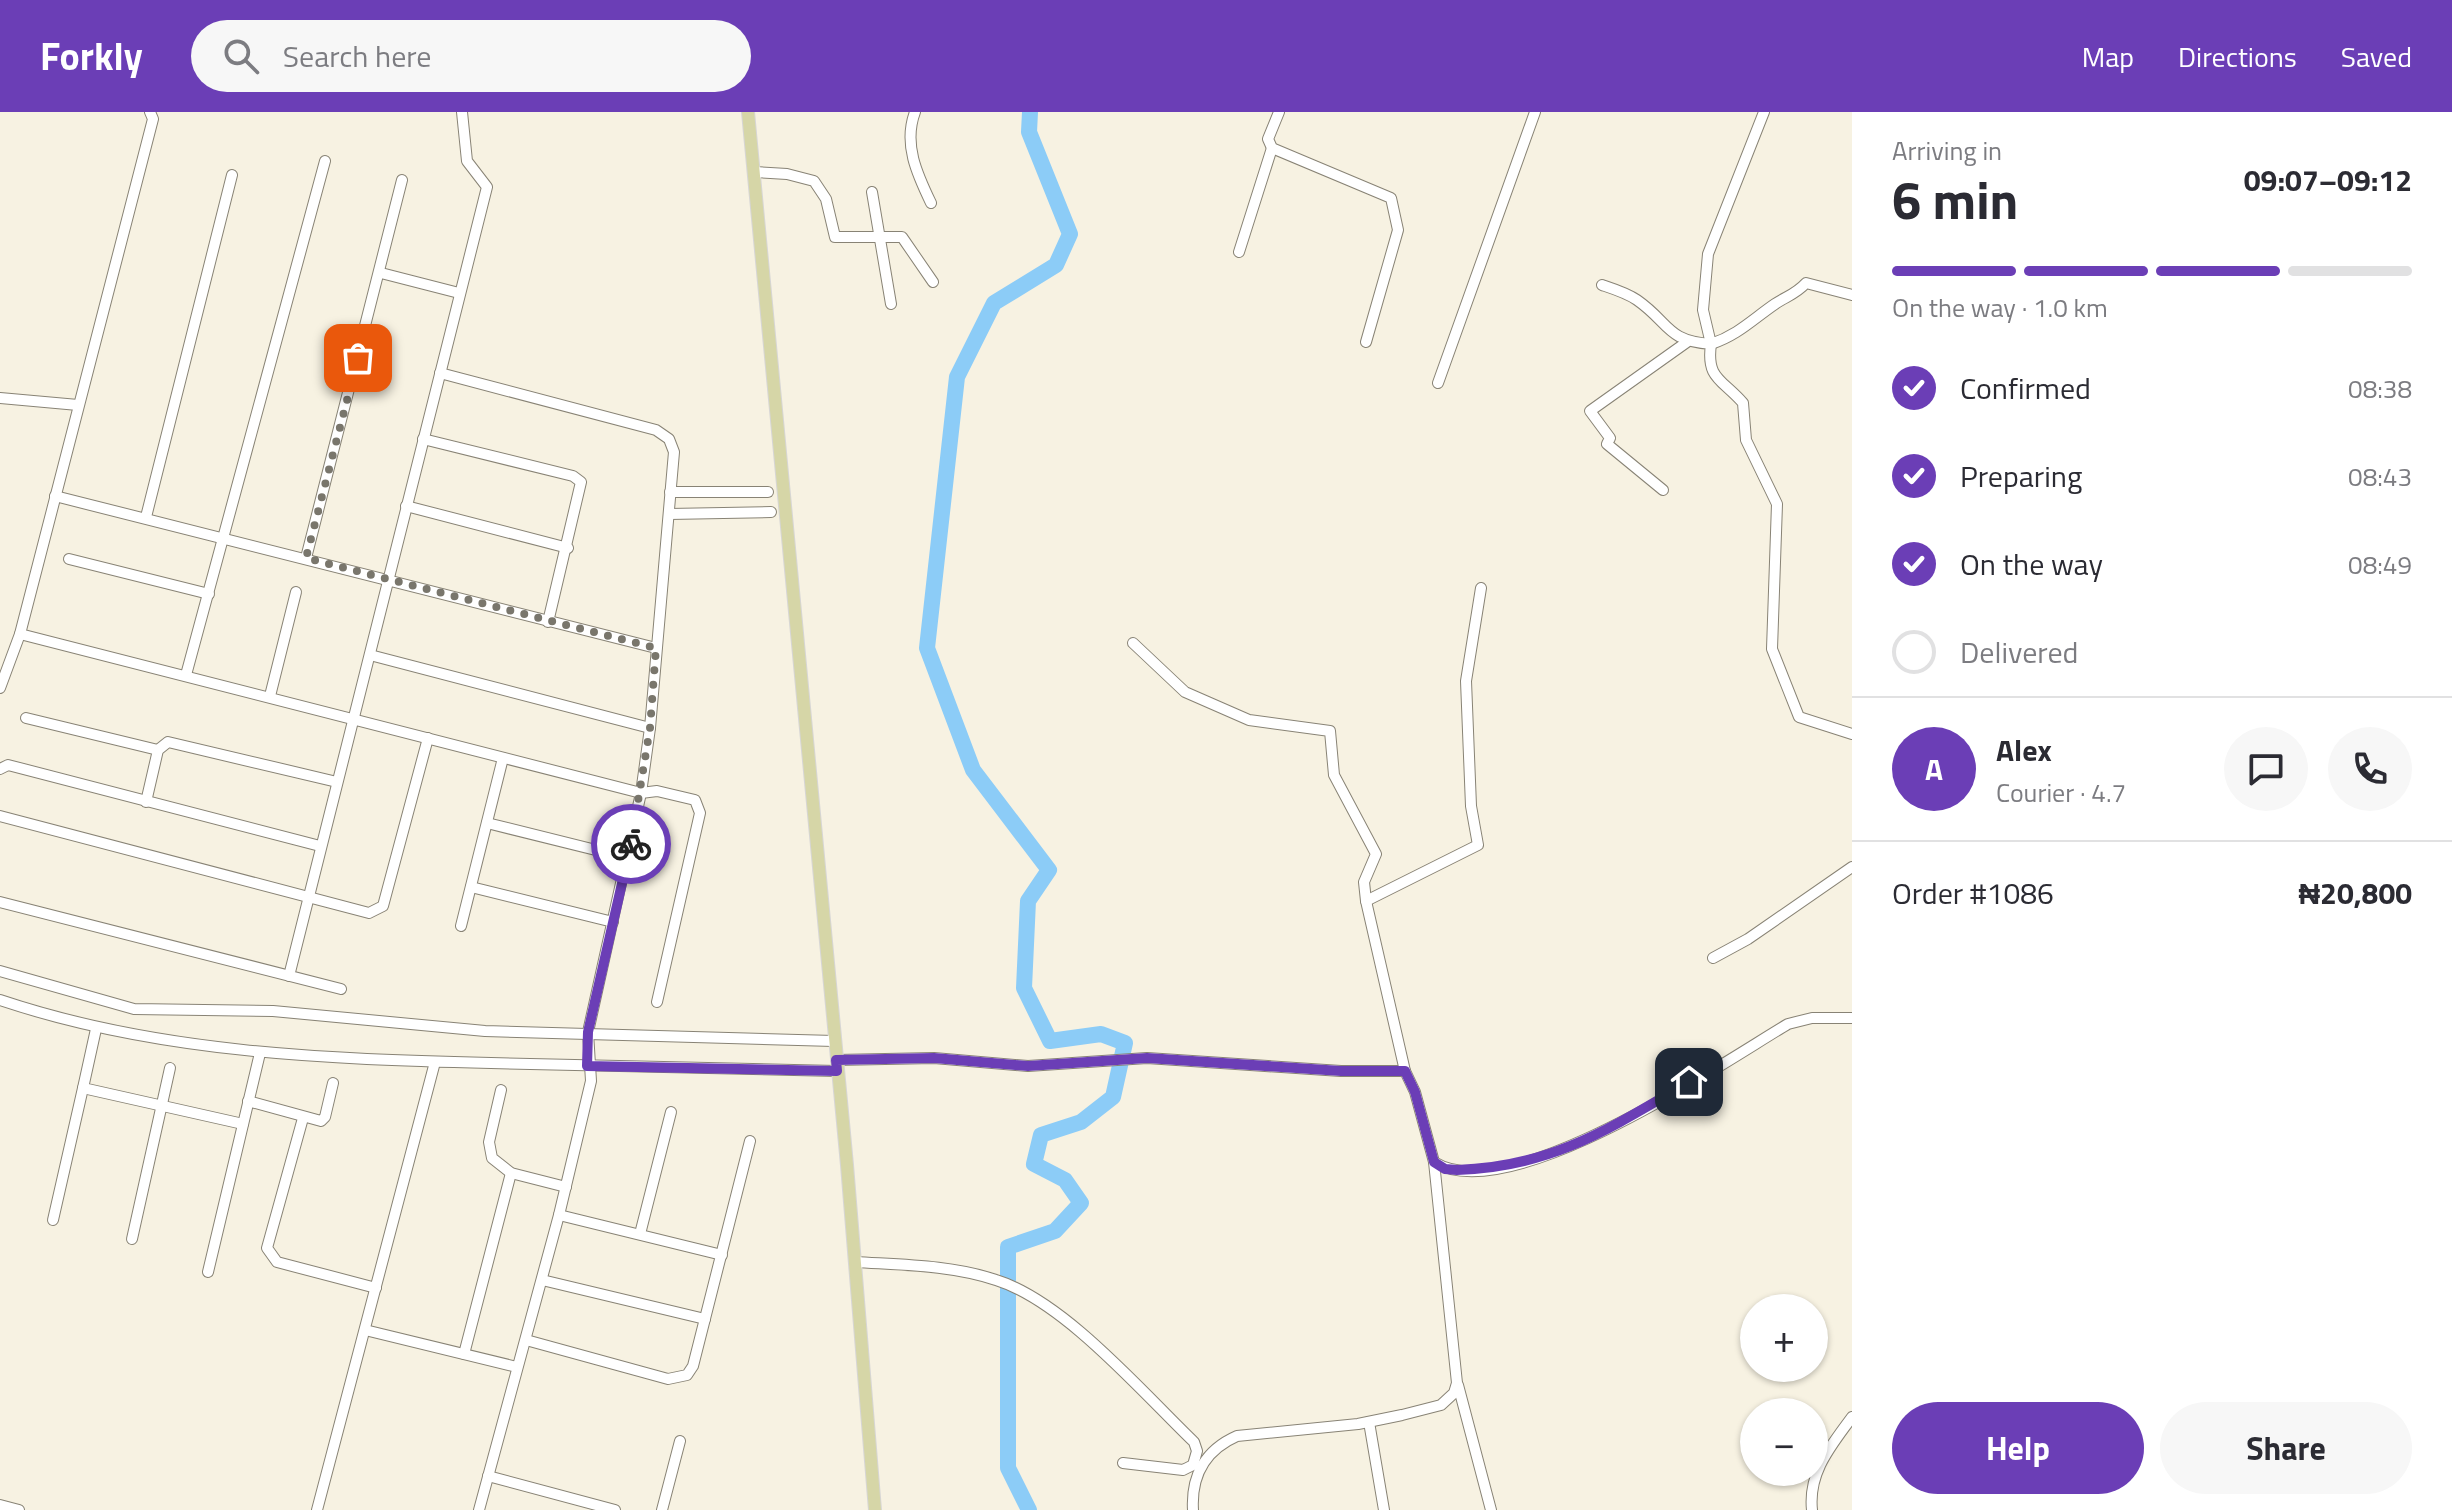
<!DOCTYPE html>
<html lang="en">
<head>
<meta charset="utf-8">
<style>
  body { margin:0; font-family:"Titillium Web",sans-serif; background:#f7f7f7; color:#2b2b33; height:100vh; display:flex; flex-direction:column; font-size:30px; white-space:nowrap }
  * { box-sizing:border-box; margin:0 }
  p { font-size:26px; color:#7c7c81 }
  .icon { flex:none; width:44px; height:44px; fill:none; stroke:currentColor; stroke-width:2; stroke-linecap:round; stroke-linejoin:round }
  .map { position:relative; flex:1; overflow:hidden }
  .panel { display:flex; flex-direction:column; background:#fff; width:600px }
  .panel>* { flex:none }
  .fabs { position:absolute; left:1740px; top:1182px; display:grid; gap:16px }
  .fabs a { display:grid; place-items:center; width:88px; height:88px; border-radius:50%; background:#fff; box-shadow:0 2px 6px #0004; font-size:40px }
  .pin { position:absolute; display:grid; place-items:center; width:68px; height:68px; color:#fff; margin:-34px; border-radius:16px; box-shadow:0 4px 12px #0006 }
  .courier { position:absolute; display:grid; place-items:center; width:80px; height:80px; margin:-40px; border:6px solid #6b3eb6; border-radius:50%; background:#fff; color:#222; box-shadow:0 2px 10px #0007 }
  .head em { font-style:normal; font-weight:700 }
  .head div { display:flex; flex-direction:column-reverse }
  .head { display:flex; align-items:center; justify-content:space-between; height:136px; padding:0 40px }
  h1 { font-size:52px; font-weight:700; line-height:60px }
  .bar { display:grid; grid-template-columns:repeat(4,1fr); gap:12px 8px; align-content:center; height:96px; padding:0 40px }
  .bar i { height:10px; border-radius:6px; background:#e1e1e2 }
  .bar .on { background:#6b3eb6 }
  .bar p { grid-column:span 4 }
  .line { display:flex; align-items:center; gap:20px; padding:0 40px; border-top:2px solid #e1e1e2 }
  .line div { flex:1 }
  .round { display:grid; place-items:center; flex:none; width:84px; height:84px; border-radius:42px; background:#f7f7f7 }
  ol { padding:0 40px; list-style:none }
  li { display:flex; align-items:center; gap:24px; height:88px }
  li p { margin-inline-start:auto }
  li .icon { padding:8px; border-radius:50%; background:#6b3eb6; color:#fff; stroke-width:4 }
  li:last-child { color:#7c7c81 }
  li i { width:44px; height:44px; border:4px solid #e1e1e2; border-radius:50% }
  .primary-button { display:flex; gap:16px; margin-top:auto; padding:16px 40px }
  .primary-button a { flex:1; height:92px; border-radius:48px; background:#6b3eb6; color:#fff; font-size:32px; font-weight:700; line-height:92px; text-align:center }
  .primary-button a+a { background:#f7f7f7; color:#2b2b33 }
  header { display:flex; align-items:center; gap:48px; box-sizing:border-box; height:112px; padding:0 40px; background:#6b3eb6; color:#fff }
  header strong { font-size:38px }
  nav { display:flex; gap:44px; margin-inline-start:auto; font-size:28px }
  .search { width:560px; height:72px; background:#f7f7f7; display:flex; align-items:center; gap:20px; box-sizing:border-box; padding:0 28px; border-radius:44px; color:#7c7c81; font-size:30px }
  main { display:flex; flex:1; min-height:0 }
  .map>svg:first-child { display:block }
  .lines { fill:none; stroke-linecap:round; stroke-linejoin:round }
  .river { stroke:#8cccf7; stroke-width:16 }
  .minor-casing { stroke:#888375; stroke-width:12 }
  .major-casing { stroke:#d7d6d5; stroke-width:14 }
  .minor { stroke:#fff; stroke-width:10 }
  .major { stroke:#d6d6a7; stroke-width:12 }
  .done { stroke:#79766c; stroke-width:8; stroke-dasharray:0 14.4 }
  .route { stroke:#6b3eb6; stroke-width:10 }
</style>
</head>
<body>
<header>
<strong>Forkly</strong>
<div class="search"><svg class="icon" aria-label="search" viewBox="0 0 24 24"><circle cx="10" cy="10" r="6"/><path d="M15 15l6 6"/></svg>Search here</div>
<nav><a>Map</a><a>Directions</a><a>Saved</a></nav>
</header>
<main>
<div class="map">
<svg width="1852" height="1398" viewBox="0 0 1852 1398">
  <rect width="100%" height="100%" fill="#f7f2e2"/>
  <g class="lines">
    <path class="river" d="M1029 1398 1008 1356V1135L1055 1119 1081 1091 1065 1068 1034 1052 1041 1023 1081 1010 1113 985 1125 931 1101 922 1050 929 1024 876 1028 789 1049 758 973 658 927 536 957 265 994 191 1056 153 1070 122 1029 20 1030 0"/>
    <g class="minor-casing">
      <g id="minor">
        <path d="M915 0C903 32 917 62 931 91"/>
        <path d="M1279 0 1268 27 1272 36 1391 86 1398 118 1366 230"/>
        <path d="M1764 0 1708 142 1703 198 1711 232C1738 223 1753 207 1775 192 1787 184 1796 182 1806 171L1852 183"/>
        <path d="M754 60 787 62 814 69 826 87 835 125H902L933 170"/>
        <path d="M872 80 891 192"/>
        <path d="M1239 140 1272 36"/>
        <path d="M381 161 459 181"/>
        <path d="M1602 173C1614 177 1627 181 1637 188 1670 211 1666 229 1711 232 1706 267 1722 267 1743 291L1746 328 1777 392 1772 537 1799 605 1852 622"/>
        <path d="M440 261 656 318 669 327 674 340 650 616 641 681 588 920 591 969 559 1103 479 1398"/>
        <path d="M1438 271 1535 0"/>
        <path d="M0 286 78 293"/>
        <path d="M423 327 573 364 581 370 548 510"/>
        <path d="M1663 378 1607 332 1610 326 1590 299 1687 230"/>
        <path d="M670 380H768"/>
        <path d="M55 384 656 536"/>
        <path d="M406 394 568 436"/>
        <path d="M669 402 771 400"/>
        <path d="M146 405 232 63"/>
        <path d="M306 446 402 68"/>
        <path d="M69 447 209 482"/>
        <path d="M20 522 641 681 657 679 695 688 700 701 657 890"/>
        <path d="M1133 531 1185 580 1249 608 1330 619 1334 663 1376 742 1364 770 1366 789 1405 959 1415 980 1434 1050C1509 1097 1719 953 1788 912L1812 906H1852"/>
        <path d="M370 543 650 616"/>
        <path d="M186 563 325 49"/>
        <path d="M0 576 20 522 153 7 150 0"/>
        <path d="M270 584 296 480"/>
        <path d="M26 606 158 638"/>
        <path d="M0 657 8 653 320 734"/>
        <path d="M146 690 158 638 168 630 337 670"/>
        <path d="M0 704 369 801 383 794 428 626"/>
        <path d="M487 711 628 746"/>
        <path d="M471 775 613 810"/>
        <path d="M1366 789 1478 733 1471 694 1466 569 1481 476"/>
        <path d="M0 790 341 877"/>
        <path d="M461 814 503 646"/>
        <path d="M1713 846 1748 827 1852 755"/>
        <path d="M0 859 134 897 273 899 485 919 834 929"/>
        <path d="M289 864 487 75 467 49 462 0"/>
        <path d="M0 888C158 941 326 947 491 951 607 954 722 957 837 959"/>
        <path d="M96 917 83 976 243 1012"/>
        <path d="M836 948 934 946 1028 954 1147 946 1341 959H1405"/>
        <path d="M501 978 489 1030 492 1046 511 1061 566 1075"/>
        <path d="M248 989 321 1009 325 1005 333 971"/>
        <path d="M303 1006 267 1136 277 1150 376 1176"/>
        <path d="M559 1103 722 1143"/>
        <path d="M53 1108 83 976"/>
        <path d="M640 1122 671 1000"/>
        <path d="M132 1127 170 956"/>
        <path d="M855 1150C902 1153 951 1153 996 1168 1064 1189 1142 1280 1194 1330L1197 1339 1193 1353 1183 1358 1123 1351"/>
        <path d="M208 1160 260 941"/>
        <path d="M542 1168 705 1207"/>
        <path d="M365 1218 517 1255"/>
        <path d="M526 1228 668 1267 687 1263 693 1254 750 1029"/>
        <path d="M464 1242 511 1061"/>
        <path d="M1458 1273 1491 1398"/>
        <path d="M1369 1310 1384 1398"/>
        <path d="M488 1364 615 1398"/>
        <path d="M0 1393 19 1398"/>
        <path d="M317 1398 435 950"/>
        <path d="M662 1398 680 1329"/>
        <path d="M1193 1398C1191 1364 1205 1338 1237 1324L1358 1312 1402 1303 1441 1293 1454 1281 1457 1271 1434 1050"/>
        <path d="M1812 1398C1808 1360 1831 1334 1852 1305"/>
      </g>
    </g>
    <g class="major-casing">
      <path id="major" d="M748 0 847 1053 875 1398"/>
    </g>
    <use href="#minor" class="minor"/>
    <use href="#major" class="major"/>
  </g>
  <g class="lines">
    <path class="done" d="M358 246 306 446 656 536 650 616 631 732"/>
    <path class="route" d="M631 732 588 920 587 954 837 959 836 948 934 946 1028 954 1147 946 1341 959H1405L1415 980 1434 1050 1445 1057 1457 1058C1552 1055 1609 1017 1689 970"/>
  </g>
</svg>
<div class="fabs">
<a>+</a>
<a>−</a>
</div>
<div class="pin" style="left:358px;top:246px;background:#ea580c"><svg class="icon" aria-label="bag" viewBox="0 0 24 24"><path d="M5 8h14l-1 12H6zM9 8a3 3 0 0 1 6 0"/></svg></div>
<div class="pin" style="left:1689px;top:970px;background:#1f2937"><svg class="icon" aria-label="home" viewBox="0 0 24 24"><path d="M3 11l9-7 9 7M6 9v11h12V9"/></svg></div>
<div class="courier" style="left:631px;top:732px"><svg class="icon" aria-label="bike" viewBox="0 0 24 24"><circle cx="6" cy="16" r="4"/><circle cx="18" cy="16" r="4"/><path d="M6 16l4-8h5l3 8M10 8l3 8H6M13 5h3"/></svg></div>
</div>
<section class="panel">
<div class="head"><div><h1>6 min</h1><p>Arriving in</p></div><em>09:07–09:12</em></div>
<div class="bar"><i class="on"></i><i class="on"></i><i class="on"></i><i></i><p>On the way · 1.0 km</p></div>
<ol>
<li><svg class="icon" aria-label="check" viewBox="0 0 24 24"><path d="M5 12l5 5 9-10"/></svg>Confirmed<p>08:38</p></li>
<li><svg class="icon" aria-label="check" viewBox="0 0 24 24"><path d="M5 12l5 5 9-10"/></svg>Preparing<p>08:43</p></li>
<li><svg class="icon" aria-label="check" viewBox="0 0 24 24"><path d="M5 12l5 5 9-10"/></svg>On the way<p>08:49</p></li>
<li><i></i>Delivered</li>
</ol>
<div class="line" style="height:144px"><b class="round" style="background:#6b3eb6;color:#fff">A</b><div><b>Alex</b><p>Courier · 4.7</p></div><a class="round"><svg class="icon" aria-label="chat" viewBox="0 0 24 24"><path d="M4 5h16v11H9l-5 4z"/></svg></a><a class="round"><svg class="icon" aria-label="phone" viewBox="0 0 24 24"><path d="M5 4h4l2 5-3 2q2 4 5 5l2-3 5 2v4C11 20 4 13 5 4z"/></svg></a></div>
<div class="line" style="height:104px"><div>Order #1086</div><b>₦20,800</b></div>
<div class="primary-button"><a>Help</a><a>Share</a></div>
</section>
</main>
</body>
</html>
